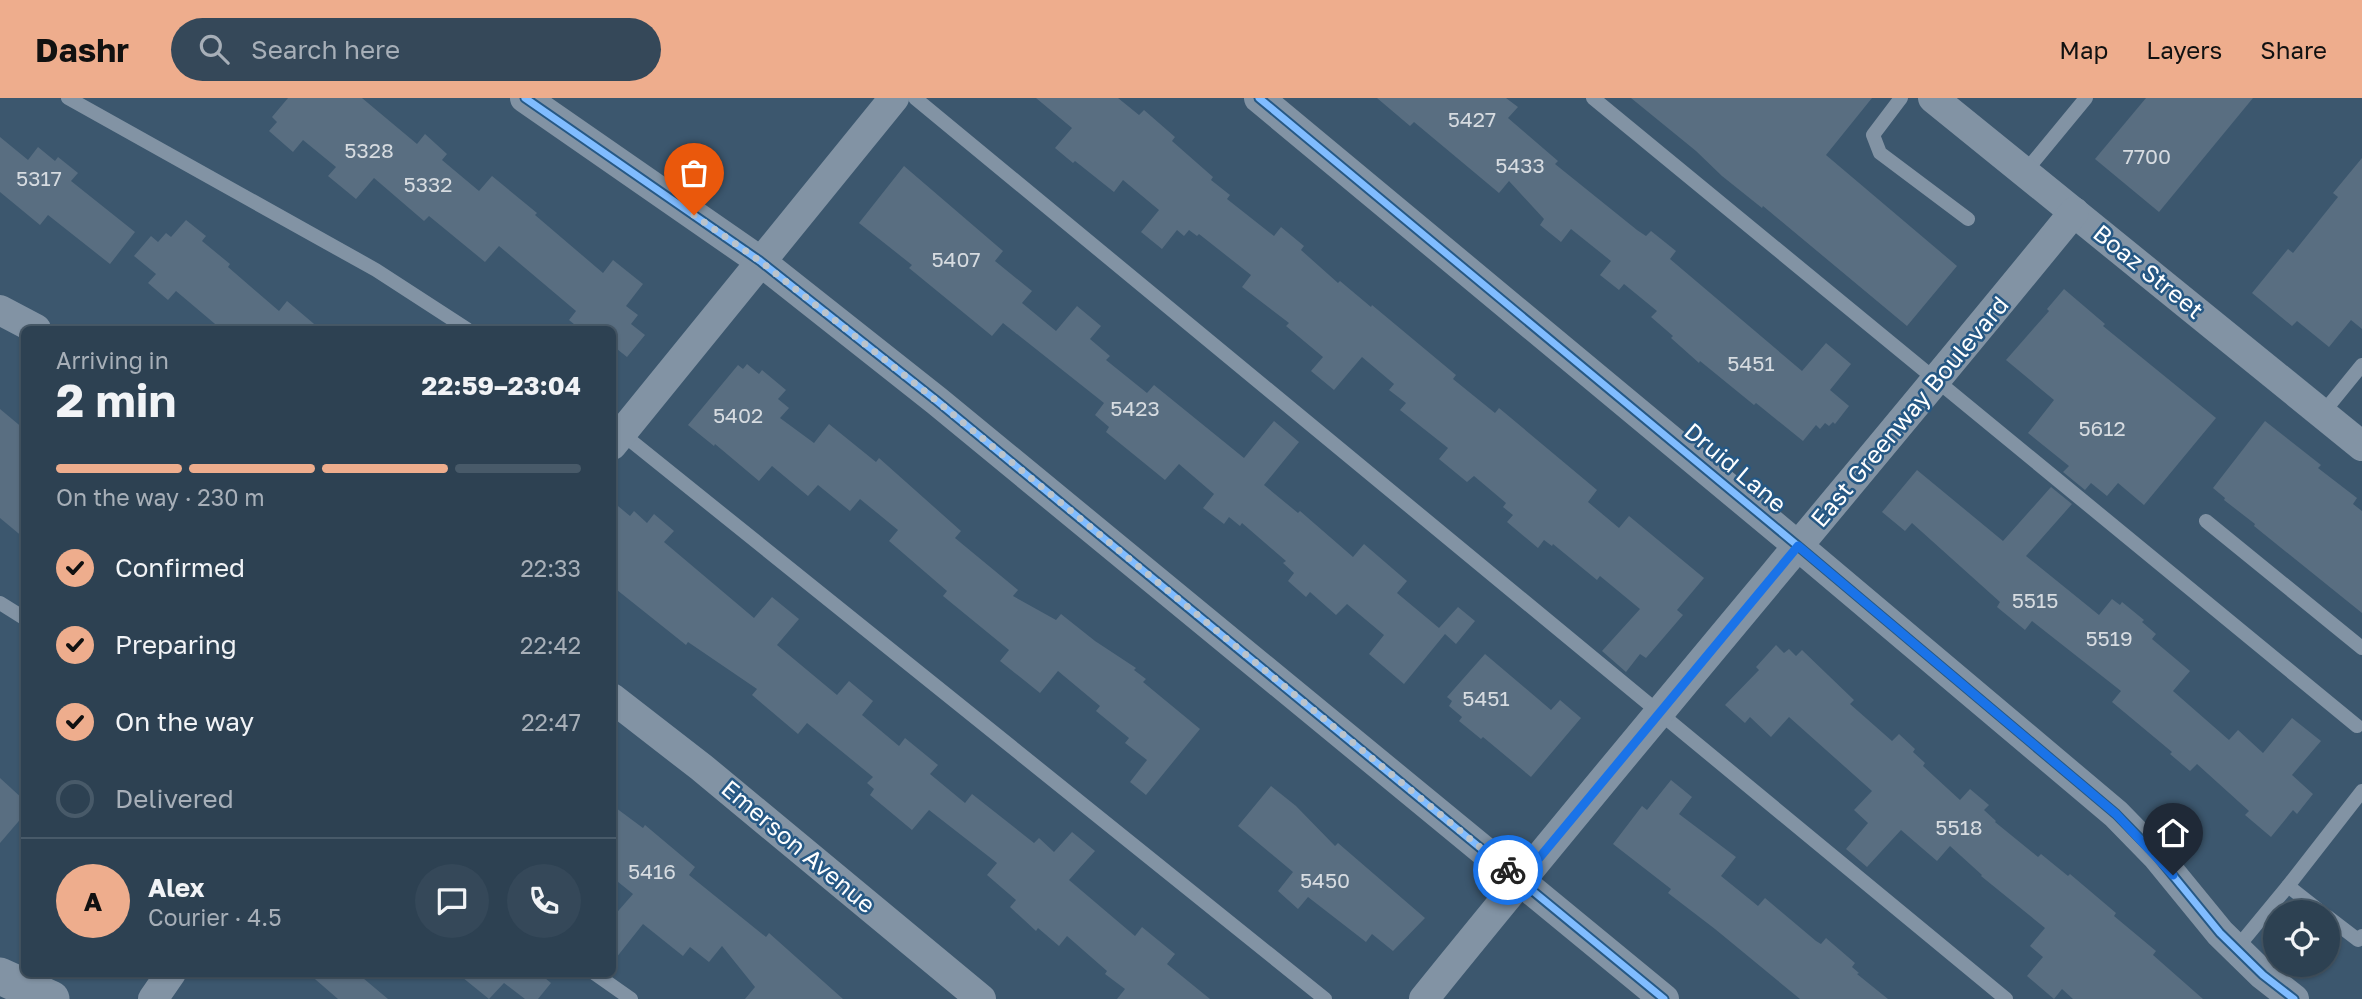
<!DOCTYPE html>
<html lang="en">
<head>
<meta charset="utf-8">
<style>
  body { margin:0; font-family:"Golos Text",sans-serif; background:#354859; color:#f1f3f6; height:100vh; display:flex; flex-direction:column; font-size:26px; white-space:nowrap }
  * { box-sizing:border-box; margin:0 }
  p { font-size:23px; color:#a7afb8 }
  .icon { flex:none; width:38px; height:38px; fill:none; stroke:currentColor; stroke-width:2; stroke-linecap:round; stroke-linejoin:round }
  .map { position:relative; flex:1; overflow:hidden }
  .sheet { position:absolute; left:21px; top:228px; width:595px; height:651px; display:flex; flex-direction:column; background:#2d4152; border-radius:10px; box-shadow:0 2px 5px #0004,0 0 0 2px #485a69 }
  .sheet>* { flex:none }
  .buttons { position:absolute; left:2263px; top:802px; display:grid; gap:14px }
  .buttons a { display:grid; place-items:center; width:77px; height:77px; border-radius:50%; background:#2d4152; box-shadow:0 2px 5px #0004,0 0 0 2px #485a69; font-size:35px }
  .pin { position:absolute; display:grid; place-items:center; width:60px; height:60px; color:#fff; margin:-72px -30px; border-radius:50% 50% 50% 0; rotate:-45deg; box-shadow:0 0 7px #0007 }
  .pin .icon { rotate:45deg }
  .courier { position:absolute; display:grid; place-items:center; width:70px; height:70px; margin:-35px; border:5px solid #1a73e8; border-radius:50%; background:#fff; color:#222; box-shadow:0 2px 9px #0007 }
  .headline em { font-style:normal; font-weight:700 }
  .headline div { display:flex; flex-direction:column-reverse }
  .headline { display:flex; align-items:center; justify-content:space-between; height:119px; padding:0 35px }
  h1 { font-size:46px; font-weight:700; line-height:52px }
  .bar { display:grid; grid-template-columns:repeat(4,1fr); gap:10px 7px; align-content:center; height:84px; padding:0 35px }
  .bar i { height:9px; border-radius:5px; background:#485a69 }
  .bar .selected { background:#eead8d }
  .bar p { grid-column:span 4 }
  .line { display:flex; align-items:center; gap:18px; padding:0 35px; border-top:2px solid #485a69 }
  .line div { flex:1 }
  .round { display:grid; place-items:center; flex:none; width:74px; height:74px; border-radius:37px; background:#354859 }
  ol { padding:0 35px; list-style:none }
  li { display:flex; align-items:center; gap:21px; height:77px }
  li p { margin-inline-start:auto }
  li .icon { padding:7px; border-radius:50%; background:#eead8d; color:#111; stroke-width:4 }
  li:last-child { color:#a7afb8 }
  li i { width:38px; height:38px; border:4px solid #485a69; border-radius:50% }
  header { display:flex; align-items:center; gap:42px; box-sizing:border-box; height:98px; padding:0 35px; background:#eead8d; color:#111 }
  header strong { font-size:33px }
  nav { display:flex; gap:38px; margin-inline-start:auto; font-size:24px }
  .search { width:490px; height:63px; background:#354859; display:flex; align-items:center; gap:18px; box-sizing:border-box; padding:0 24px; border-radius:38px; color:#a7afb8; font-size:26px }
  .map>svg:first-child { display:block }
  .building { fill:#596e81 }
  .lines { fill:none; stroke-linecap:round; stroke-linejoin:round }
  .service { stroke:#8293a4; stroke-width:14 }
  .minor { stroke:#8293a4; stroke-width:30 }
  .tertiary { stroke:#8293a4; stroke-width:37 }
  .cycleway-casing { stroke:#265884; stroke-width:11 }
  .cycleway { stroke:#80bcff; stroke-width:7 }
  .done { stroke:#bbc4cc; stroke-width:7; stroke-dasharray:0 12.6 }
  .route { stroke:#1a73e8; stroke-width:9 }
  .labels { text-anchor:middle; stroke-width:5; stroke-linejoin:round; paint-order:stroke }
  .number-label { font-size:21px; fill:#d6dbe0 }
  .street-label { font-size:24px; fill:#fff; stroke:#265884 }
</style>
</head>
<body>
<header>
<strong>Dashr</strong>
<div class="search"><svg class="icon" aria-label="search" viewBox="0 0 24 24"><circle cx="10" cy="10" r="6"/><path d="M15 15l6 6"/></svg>Search here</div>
<nav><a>Map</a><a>Layers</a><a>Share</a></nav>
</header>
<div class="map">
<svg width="2362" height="901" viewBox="0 0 2362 901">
  <rect width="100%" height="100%" fill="#3c576e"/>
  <g class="building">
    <path d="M288 0H362L417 46 425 36 447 56 442 62 479 93 492 78 537 115 535 117 603 175 613 162 643 186 626 208 638 217 631 226 645 237 627 259 612 247V231H580L569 222 576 213 499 148 485 164 429 118 424 123 374 80 356 101 328 78 336 69 303 42 293 54 269 33 277 24 272 19Z"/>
    <path d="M1036 0H1118L1139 17 1144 12 1175 39 1172 43 1213 79 1211 82 1230 97 1227 101 1274 138 1281 129 1304 148 1301 152 1338 185 1340 183 1371 209 1372 207 1456 277 1453 281 1495 315 1499 310 1597 392 1588 404 1619 430 1629 418 1704 480 1677 512 1683 517 1646 560 1640 556 1626 574 1602 553 1640 511 1600 478 1597 482 1553 446 1552 448 1544 442 1538 450 1507 424 1513 417 1503 409 1506 405 1474 378 1467 384 1439 361 1448 350 1400 312 1406 305 1389 292 1394 286 1362 259 1334 292 1311 273 1323 259 1286 228 1289 225 1242 189 1251 177 1199 136 1197 138 1189 132 1184 138 1177 132 1162 151 1141 134 1159 112 1123 82 1114 94 1075 63 1073 65 1055 50 1072 30Z"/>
    <path d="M1377 0H1506L1518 9 1508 20 1558 63 1555 66 1637 132 1646 138 1651 133 1676 153 1670 161 1802 273 1826 245 1851 266 1830 292 1849 308 1835 326 1833 324 1829 328 1825 325 1820 331 1816 327 1803 343 1756 305 1754 307 1700 263 1699 265 1671 240 1673 238 1651 219 1657 213 1624 186 1619 192 1600 177 1611 163 1571 131 1561 144 1540 127 1544 121 1509 83 1499 95 1414 24 1410 28Z"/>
    <path d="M1631 0H1872L1826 57 1957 168 1907 228 1763 108 1762 110 1722 78 1696 53Z"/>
    <path d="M2146 0H2253L2159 114 2095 61Z"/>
    <path d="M0 39 28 62 38 49 55 63 58 59 78 75 71 83 135 134 110 166 48 117 40 127 0 94Z"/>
    <path d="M2362 60V231L2351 222 2329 249 2297 223 2292 228 2252 195 2288 151 2293 155 2338 99 2333 95Z"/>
    <path d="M904 68 1003 153 995 163 1032 193 1022 205 1056 233 1077 208 1101 228 1090 241 1110 258 1106 262 1147 295 1154 287 1244 360 1274 323 1299 344 1264 387 1298 415 1300 413 1353 459 1364 446 1407 483 1397 495 1439 530 1458 509 1475 523 1456 546 1445 536 1404 586 1369 556 1384 537 1347 506 1336 517 1310 494 1306 499 1288 483 1294 475 1283 465 1286 463 1242 425 1240 428 1229 419 1224 426 1203 410 1214 396 1179 366 1165 382 1106 334 1109 329 1095 317 1104 305 1003 225 992 238 909 170 912 167 859 125Z"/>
    <path d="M186 122 206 138 202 143 230 166 228 169 279 213 287 203 320 231H221L176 193 168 202 148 185 156 176 134 158 151 138 158 144 166 135 171 139Z"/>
    <path d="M2064 191 2105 226 2103 228 2216 320 2144 407 2118 385 2107 398 2091 385 2085 392 2063 374 2069 368 2028 335 2054 302 2006 262 2049 213 2047 211Z"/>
    <path d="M747 266 759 276 762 272 786 292 778 301 789 310 780 320 814 345 829 326 876 364 879 360 961 433 955 440 1018 492 1013 498 1056 522 1061 516 1095 543 1136 570 1134 572 1146 581 1143 584 1200 631 1146 697 1130 684 1147 662 1125 645 1129 640 1096 613 1100 608 1058 573 1040 595 1000 563 1009 552 943 498 947 493 889 443 898 432 860 401 850 413 818 387 808 398 772 368 759 383 715 346 714 348 688 327 738 267 743 271Z"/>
    <path d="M0 311 24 331V440L0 420Z"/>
    <path d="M2265 323 2321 367 2318 370 2357 400 2353 406 2362 413V515L2254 428 2255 426 2224 402 2225 400 2213 390Z"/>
    <path d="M1917 372 2003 443 2051 389 2072 406 2026 458 2099 517 2112 501 2120 507 2122 504 2144 522 2142 524 2156 536 2152 541 2190 573 2173 593 2229 642 2238 632 2263 655 2292 620 2321 643 2292 677 2313 696 2297 716 2293 712 2271 739 2245 717 2249 713 2197 666 2190 673 2170 656 2172 654 2112 604 2121 593 2032 523 2025 532 1997 509 2000 504 1912 425 1905 433 1882 414Z"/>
    <path d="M612 403 630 418 634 413 647 425 654 416 674 433 664 444 754 520 772 499 799 521 777 547 837 597 849 583 873 603 862 617 899 648 905 640 938 667 930 676 965 705 972 696 1034 745 1039 740 1054 754 1072 734 1095 753 1069 782 1135 838 1142 829 1175 856 1167 866 1210 901H1117L1125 891 1105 876 1107 873 1067 838 1059 848 1038 830 1036 833 1010 809 1016 802 987 777 997 765 929 712 912 732 870 697 874 691 867 685 873 679 807 625 798 636 752 597 757 591 688 544 686 547 612 488Z"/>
    <path d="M1776 547 1784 555 1789 551 1796 558 1802 552 1854 602 1850 606 1892 643 1899 636 1915 651 1913 654 1925 665 1923 668 1960 702 1970 691 1989 707 1984 712 1996 723 1995 724 2038 759 2041 756 2068 778 2070 776 2116 815 2114 818 2156 853 2153 857 2203 901H2073L2062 891 2054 901 2027 878 2043 859 2030 848 2045 830 1981 778 1982 777 1950 748 1937 763 1901 732 1867 769 1846 751 1868 725 1854 712 1872 693 1789 619 1771 639 1750 619 1745 625 1725 607 1759 572 1756 569Z"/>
    <path d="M1485 556 1551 612 1560 602 1581 620 1531 679 1483 639 1481 641 1459 623 1462 619 1449 608 1452 603 1447 599Z"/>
    <path d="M0 680 24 702V717L0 745Z"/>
    <path d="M1671 682 1692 699 1679 716 1736 759 1721 778 1758 808 1765 800 1816 843 1821 846 1826 840 1855 865 1852 869 1859 875 1857 876 1888 901H1800L1715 831 1668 795 1671 791 1613 746 1642 708 1647 712Z"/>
    <path d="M1271 688 1296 708 1335 748 1338 745 1425 820 1393 853 1372 836 1366 844 1308 799 1298 811 1278 793 1293 774 1238 728Z"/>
    <path d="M612 707 643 730 645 727 695 769 689 777 766 839 769 835 843 901H745L755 889 722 848 709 864 690 849 683 858 643 826 612 865V820L633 796 612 779Z"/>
    <path d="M308 875H357L388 901H338Z"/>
    <path d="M457 875H539L551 885 538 901H525L504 885 489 901Z"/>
  </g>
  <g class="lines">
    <g class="service">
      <path d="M68 0 376 172 467 231"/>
      <path d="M915 0 2006 901"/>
      <path d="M1593 0 2357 628"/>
      <path d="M1901 0 1873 37 1880 55 1968 121"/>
      <path d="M2025 74 2086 0"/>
      <path d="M2322 316 2362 267"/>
      <path d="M620 334 1325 901"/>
      <path d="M2206 423 2362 550"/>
      <path d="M0 505 24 520"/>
      <path d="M2288 788 2321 814"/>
      <path d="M2328 819 2358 842 2362 838"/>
      <path d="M2236 851 2288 788 2362 693"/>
      <path d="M594 875 631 901"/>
    </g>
    <g class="minor">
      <path d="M525 0 760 163 937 303 1664 901"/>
      <path d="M1259 0 1798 448 2116 716 2157 758 2220 835 2263 877 2294 901"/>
      <path d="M1933 0 2362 348"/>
      <path d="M0 212 36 231"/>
      <path d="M612 347 894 0"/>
      <path d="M612 600 701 669 981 901"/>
      <path d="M153 901 171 875"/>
      <path d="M1424 901C1638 636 1859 378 2074 114"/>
    </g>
    <path class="tertiary" d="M0 878 51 901"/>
    <g class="cycleway-casing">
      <g id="cycleway">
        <path d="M525 0 760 163 937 303 1664 901"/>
        <path d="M1259 0 1798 448 2116 716 2157 758 2220 835 2263 877 2294 901"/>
      </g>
    </g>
    <use href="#cycleway" class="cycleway"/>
  </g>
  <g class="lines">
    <path class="done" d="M694 117 760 163 937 303 1508 772"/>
    <path class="route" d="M1508 772 1521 782 1798 448 2116 716 2173 777"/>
  </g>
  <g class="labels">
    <g class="number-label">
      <text x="1472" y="29">5427</text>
      <text x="369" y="60">5328</text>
      <text x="2147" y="66">7700</text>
      <text x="1520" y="75">5433</text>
      <text x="39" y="88">5317</text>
      <text x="428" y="94">5332</text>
      <text x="956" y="169">5407</text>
      <text x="1751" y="273">5451</text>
      <text x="1135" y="318">5423</text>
      <text x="738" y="325">5402</text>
      <text x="2102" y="338">5612</text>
      <text x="2035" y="510">5515</text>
      <text x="2109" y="548">5519</text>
      <text x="1486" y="608">5451</text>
      <text x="1959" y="737">5518</text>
      <text x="652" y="781">5416</text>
      <text x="1325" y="790">5450</text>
    </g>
    <g class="street-label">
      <text transform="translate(2148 174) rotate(39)" y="8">Boaz Street</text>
      <text transform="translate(1910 314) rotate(-50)" y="8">East Greenway Boulevard</text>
      <text transform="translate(1735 370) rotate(40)" y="8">Druid Lane</text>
      <text transform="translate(798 749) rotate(40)" y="8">Emerson Avenue</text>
    </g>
  </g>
</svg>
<div class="buttons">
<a><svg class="icon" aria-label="locate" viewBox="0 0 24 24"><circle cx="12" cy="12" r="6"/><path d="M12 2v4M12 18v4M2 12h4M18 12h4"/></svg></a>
</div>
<div class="pin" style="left:694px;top:117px;background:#ea580c"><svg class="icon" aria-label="bag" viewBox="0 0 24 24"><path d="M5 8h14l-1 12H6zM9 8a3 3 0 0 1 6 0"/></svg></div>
<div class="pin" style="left:2173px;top:777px;background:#1f2937"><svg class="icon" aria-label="home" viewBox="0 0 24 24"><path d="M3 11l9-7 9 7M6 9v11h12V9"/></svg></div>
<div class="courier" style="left:1508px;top:772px"><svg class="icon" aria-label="bike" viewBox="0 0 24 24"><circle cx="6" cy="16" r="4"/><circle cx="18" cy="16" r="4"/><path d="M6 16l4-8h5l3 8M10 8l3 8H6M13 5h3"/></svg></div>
<section class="sheet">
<div class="headline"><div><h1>2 min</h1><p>Arriving in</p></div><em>22:59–23:04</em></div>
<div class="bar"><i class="selected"></i><i class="selected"></i><i class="selected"></i><i></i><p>On the way · 230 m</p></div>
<ol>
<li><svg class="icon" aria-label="check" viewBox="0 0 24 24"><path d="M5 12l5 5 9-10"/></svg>Confirmed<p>22:33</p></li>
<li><svg class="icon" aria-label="check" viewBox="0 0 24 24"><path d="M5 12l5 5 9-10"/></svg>Preparing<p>22:42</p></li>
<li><svg class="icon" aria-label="check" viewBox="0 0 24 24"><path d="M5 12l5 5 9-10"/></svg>On the way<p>22:47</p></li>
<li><i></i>Delivered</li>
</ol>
<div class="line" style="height:126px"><b class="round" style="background:#eead8d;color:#111">A</b><div><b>Alex</b><p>Courier · 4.5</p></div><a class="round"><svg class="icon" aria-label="chat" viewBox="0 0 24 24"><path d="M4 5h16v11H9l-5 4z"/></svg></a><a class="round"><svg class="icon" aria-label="phone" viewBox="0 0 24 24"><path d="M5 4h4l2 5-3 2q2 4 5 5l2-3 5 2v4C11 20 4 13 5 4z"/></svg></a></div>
</section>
</div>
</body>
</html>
